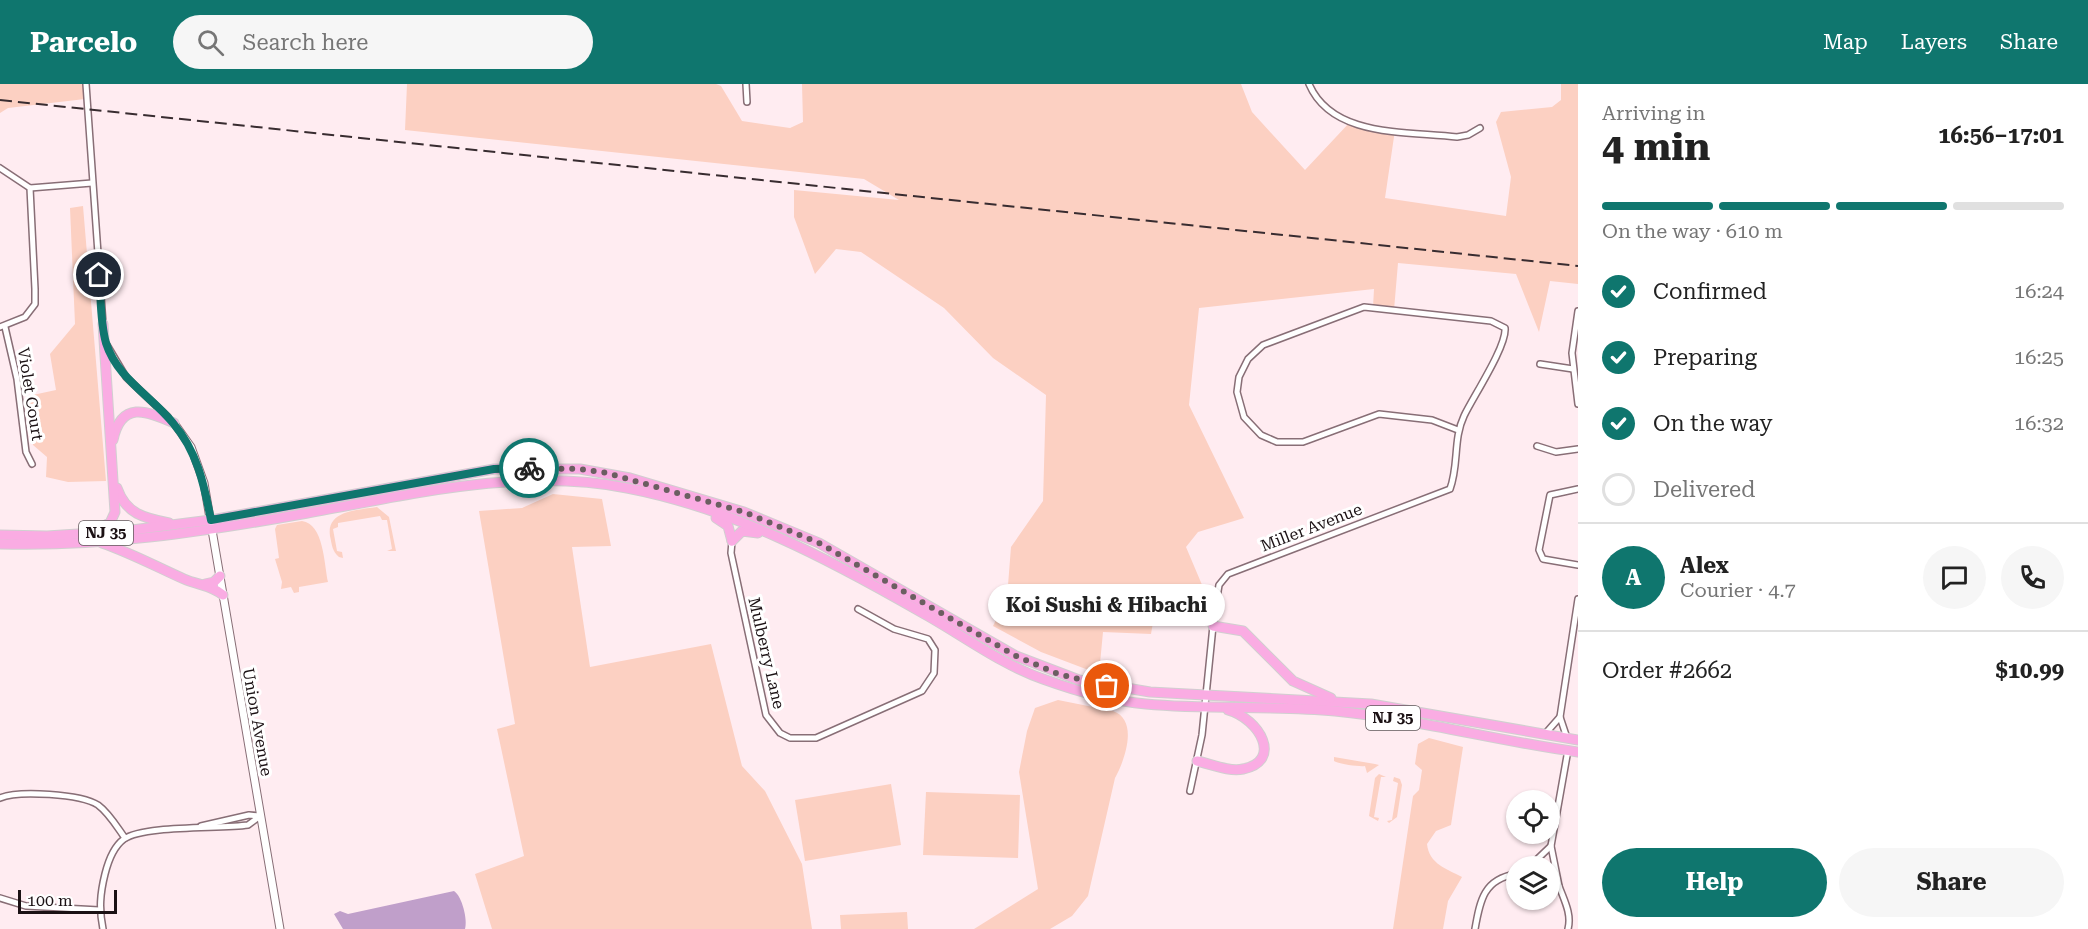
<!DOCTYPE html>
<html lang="en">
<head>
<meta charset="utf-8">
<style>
  body { margin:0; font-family:"Roboto Serif",serif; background:#f6f6f6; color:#222; height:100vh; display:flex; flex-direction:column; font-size:22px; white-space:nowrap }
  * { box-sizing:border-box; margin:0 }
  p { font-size:20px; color:#767676 }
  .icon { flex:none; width:33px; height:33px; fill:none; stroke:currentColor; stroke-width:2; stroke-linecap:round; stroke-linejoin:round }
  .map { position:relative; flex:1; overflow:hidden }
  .side { display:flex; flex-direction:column; background:#fff; width:510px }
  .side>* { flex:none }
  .tools { position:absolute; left:1506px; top:706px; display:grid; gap:12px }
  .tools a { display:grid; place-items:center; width:54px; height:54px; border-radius:50%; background:#fff; box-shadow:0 2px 4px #0004; font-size:30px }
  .scale { position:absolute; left:18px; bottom:15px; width:99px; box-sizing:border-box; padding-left:6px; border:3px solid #1b1114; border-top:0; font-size:16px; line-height:21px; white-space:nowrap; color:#1b1114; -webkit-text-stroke:4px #fff; paint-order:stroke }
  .pin { position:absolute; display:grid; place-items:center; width:51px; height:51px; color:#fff; margin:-26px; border:3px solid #fff; border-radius:50%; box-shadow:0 2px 6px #0007 }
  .courier { position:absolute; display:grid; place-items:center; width:60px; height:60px; margin:-30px; border:4px solid #0f766e; border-radius:50%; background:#fff; color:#222; box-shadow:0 2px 8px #0007 }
  .bubble { position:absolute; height:42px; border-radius:21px; background:#fff; box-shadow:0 2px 4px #0004; font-size:20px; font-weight:700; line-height:42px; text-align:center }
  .headline em { font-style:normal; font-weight:700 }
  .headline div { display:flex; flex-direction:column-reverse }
  .headline { display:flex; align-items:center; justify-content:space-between; height:102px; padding:0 24px }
  h1 { font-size:39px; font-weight:700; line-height:45px }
  .bar { display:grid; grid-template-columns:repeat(4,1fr); gap:9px 6px; align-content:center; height:72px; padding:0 24px }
  .bar i { height:8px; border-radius:4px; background:#e0e0e0 }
  .bar .selected { background:#0f766e }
  .bar p { grid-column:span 4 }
  .line { display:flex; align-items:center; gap:15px; padding:0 24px; border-top:2px solid #e0e0e0 }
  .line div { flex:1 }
  .round { display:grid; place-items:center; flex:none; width:63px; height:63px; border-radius:32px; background:#f6f6f6 }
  ol { padding:0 24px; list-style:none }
  li { display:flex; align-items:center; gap:18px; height:66px }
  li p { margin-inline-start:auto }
  li .icon { padding:6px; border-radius:50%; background:#0f766e; color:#fff; stroke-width:4 }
  li:last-child { color:#767676 }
  li i { width:33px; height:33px; border:3px solid #e0e0e0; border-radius:50% }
  .button { display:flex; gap:12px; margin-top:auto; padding:12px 24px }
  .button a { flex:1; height:69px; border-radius:36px; background:#0f766e; color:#fff; font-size:24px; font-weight:700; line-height:69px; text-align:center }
  .button a+a { background:#f6f6f6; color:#222 }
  header { display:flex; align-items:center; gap:36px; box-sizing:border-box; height:84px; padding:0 30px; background:#0f766e; color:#fff }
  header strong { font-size:28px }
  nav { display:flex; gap:33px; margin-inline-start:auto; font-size:21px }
  .search { width:420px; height:54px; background:#f6f6f6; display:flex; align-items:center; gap:15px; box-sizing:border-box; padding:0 21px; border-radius:33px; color:#767676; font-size:22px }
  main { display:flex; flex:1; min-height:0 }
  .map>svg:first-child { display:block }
  .green { fill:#fcd0c2 }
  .water { fill:#c09fca }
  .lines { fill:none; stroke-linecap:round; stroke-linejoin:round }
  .minor-casing { stroke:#886e76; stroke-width:8 }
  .tertiary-casing { stroke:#886e76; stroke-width:9 }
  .trunk-casing { stroke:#d1cfd0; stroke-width:11 }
  .minor { stroke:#fff; stroke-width:5 }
  .tertiary { stroke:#fff; stroke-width:7 }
  .trunk { stroke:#faace3; stroke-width:9 }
  .rail { stroke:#382c30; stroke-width:2; stroke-dasharray:12 6; stroke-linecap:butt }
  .done { stroke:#6b5e61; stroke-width:6; stroke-dasharray:0 10.8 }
  .route { stroke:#0f766e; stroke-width:8 }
  .labels { text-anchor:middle; stroke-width:6; stroke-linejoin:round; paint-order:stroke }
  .shield { fill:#fff; stroke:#5f585a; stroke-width:1.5 }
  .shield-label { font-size:15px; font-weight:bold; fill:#1b1114 }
  .street-label { font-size:16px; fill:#1b1114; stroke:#fff }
</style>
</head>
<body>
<header>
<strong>Parcelo</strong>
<div class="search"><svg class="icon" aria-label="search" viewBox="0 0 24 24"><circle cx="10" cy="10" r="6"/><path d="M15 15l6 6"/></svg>Search here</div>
<nav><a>Map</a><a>Layers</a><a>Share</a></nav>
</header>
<main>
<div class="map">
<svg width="1578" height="845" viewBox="0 0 1578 845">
  <rect width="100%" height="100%" fill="#ffecf1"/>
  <g class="green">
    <path d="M0 0H84L85 15 8 24 0 29Z"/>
    <path d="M407 0H716L721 2 742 37 790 44 803 38 802 0H1241L1252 28 1305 86 1351 37 1395 46 1385 114 1506 132 1511 93 1496 38 1501 28 1552 23 1561 16V0H1578V200L1550 197 1539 248 1516 190 1398 179 1394 226 1373 223 1374 205 1199 224 1189 321 1244 434 1198 448 1186 463 1208 515 1155 527 1151 550 1103 548 1099 590 1041 568 993 542 1007 514 1011 463 1043 417 1046 311 993 274 944 224 861 168 836 165 815 190 794 133V106L899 116 864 95 405 46Z"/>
    <path d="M83 122 106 397 68 398 46 393 47 373 33 361 28 312 56 306 50 270 75 240 70 124Z"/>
    <path d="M553 410 602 415 611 462 572 463 590 583 711 560 742 682 765 707 802 780 812 845H492L475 790 524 772 497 645 515 640 479 427 522 424Z"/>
    <path d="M377 423 389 433 396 467H387L392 465 387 436H382L380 432 338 439V443L333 445 337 467 342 468 343 474 339 473C332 467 332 461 330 452 326 426 359 426 377 423Z"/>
    <path d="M302 437C324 440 324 480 328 498L299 503V508L294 509 291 503 281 505 282 498 275 475 279 474 275 445 277 441Z"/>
    <path d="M1058 616 1113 627C1139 636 1125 676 1115 694L1088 812 1072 832 1050 845H974L1038 805 1019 688 1027 647 1035 624Z"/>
    <path d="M1429 654 1463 663 1451 741 1436 747 1427 760C1429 780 1447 785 1462 793L1448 817 1443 845H1393L1413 712 1419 706 1422 686 1415 680 1418 660Z"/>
    <path d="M1334 673 1375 680 1379 681 1367 689 1365 682C1360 683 1338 680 1334 677Z"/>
    <path d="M1379 690 1386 693H1381L1374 733 1379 734 1378 737 1369 732 1375 694Z"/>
    <path d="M1394 693 1400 695 1402 701 1397 733 1389 739 1387 737 1392 736 1398 699 1393 697Z"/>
    <path d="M891 700 901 761 805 777 795 716Z"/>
    <path d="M926 708 1020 711 1018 774 923 771Z"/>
    <path d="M907 828 908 845H841L840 831Z"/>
  </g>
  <path class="water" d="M454 807C462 812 468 836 465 845H343L334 830 340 827 348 830Z"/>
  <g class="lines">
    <g class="minor-casing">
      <g id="minor">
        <path d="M86 0 103 240"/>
        <path d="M746 0 747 18"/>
        <path d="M1309 0C1332 54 1407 47 1457 53L1468 51 1480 44"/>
        <path d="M0 84 30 104 35 205V220L25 233 0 243"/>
        <path d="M30 104 92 99"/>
        <path d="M1578 227 1572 269 1578 320"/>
        <path d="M5 243 17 295 26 368 32 380"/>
        <path d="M107 261 126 293 168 333"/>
        <path d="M1540 280 1573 285"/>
        <path d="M1537 362 1556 368 1578 365"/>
        <path d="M1578 405 1550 411 1539 466 1543 475 1578 481"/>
        <path d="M732 457 731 469 766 631 780 649 790 654H816L922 607 934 589 935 566 928 555 894 545 858 525"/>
        <path d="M1545 650 1560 633"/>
        <path d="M1567 654 1560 633 1578 515"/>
        <path d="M1190 707 1202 651 1214 532 1219 501 1228 490 1450 405C1459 381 1453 355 1464 332 1473 313 1507 262 1505 244L1491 237 1364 223 1263 261 1248 275 1239 293 1237 308 1244 333 1261 351 1277 358H1303L1379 330 1432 336 1458 346"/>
        <path d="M0 714C18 706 81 710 98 721 109 729 117 743 125 754"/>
        <path d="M201 742 249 731 260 732"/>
        <path d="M1551 762 1559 802"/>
        <path d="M1529 783 1551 762 1568 666"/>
        <path d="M1550 798 1559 802C1564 816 1572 830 1568 845"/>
        <path d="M0 814 26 822 99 826"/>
        <path d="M103 845C99 825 100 810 105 790 108 778 113 763 124 755 144 741 220 745 248 741L260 732"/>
        <path d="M1475 845C1480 816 1484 795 1516 790"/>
      </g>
    </g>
    <g class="tertiary-casing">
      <path id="tertiary" d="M174 339 191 363 204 399 280 845"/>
    </g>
    <g class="trunk-casing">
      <g id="trunk">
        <path d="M113 356C121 317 146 326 174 339"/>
        <path d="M117 404C126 430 144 434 169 439"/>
        <path d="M716 434 728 442 732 457"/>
        <path d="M95 446 110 439 115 428 103 240"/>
        <path d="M0 451 47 452 124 447 211 436 494 385H580L630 394 744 428 819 459 1016 572 1079 596 1150 608 1371 620 1578 656"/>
        <path d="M732 457 742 447 758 449"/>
        <path d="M102 459C131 469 157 483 184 495 198 501 211 501 223 511"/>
        <path d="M0 460C102 463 202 448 302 430 409 411 518 383 627 404 732 424 829 475 921 528 961 550 1000 580 1043 595 1076 607 1111 617 1146 620 1209 626 1272 621 1335 627 1417 635 1497 657 1578 668"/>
        <path d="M205 500 214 498 220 492"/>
        <path d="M1213 542 1243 547 1293 597 1331 614"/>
        <path d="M1197 677C1211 680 1229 688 1243 685 1283 677 1260 635 1228 626"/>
      </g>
    </g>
    <use href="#minor" class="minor"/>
    <use href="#tertiary" class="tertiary"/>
    <use href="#trunk" class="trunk"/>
    <path class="rail" d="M0 16 1578 182"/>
  </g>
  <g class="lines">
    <path class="done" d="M529 384 580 385 607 389 744 428 819 459 1016 572 1058 590 1107 602"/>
    <path class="route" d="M99 191C101 212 100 238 106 259 117 294 151 312 173 339 197 367 204 400 211 436L494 385 529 384"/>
  </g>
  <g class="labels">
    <g class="shield">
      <rect x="79" y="437" width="54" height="24" rx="4.5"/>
      <rect x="1366" y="622" width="54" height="24" rx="4.5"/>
    </g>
    <g class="shield-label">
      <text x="106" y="454">NJ 35</text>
      <text x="1393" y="639">NJ 35</text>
    </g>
    <g class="street-label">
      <text transform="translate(31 310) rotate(81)" y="6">Violet Court</text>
      <text transform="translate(1311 443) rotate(-21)" y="6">Miller Avenue</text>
      <text transform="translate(767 569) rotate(77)" y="6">Mulberry Lane</text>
      <text transform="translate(258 638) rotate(80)" y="6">Union Avenue</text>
    </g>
  </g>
</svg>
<div class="tools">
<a><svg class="icon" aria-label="locate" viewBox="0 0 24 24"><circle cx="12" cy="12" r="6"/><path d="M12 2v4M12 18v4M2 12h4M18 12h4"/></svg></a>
<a><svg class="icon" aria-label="layers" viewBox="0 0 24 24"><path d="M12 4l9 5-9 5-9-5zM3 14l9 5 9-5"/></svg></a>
</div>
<div class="scale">100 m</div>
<div class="pin" style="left:1107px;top:602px;background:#ea580c"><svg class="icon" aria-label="bag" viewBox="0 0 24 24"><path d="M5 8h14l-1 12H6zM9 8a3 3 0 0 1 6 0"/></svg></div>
<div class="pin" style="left:99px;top:191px;background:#1f2937"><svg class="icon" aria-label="home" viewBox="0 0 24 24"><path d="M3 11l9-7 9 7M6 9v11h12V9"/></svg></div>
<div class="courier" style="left:529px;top:384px"><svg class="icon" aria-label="bike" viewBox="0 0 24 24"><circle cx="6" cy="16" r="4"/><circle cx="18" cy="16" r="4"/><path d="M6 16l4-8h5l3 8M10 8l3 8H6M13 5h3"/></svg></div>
<div class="bubble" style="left:988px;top:500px;width:237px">Koi Sushi &amp; Hibachi</div>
</div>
<section class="side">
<div class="headline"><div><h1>4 min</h1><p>Arriving in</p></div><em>16:56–17:01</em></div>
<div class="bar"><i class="selected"></i><i class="selected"></i><i class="selected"></i><i></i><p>On the way · 610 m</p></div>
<ol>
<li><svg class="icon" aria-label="check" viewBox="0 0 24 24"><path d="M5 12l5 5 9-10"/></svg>Confirmed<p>16:24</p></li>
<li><svg class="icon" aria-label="check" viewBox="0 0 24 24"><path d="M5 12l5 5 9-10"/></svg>Preparing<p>16:25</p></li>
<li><svg class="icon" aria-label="check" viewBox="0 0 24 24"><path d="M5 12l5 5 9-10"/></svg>On the way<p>16:32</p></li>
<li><i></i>Delivered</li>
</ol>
<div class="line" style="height:108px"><b class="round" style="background:#0f766e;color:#fff">A</b><div><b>Alex</b><p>Courier · 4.7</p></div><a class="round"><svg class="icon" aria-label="chat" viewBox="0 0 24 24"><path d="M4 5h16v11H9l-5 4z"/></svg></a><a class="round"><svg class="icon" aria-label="phone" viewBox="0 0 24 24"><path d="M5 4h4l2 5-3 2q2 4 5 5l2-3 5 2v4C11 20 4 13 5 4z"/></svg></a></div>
<div class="line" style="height:78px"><div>Order #2662</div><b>$10.99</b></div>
<div class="button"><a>Help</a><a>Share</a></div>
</section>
</main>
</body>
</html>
